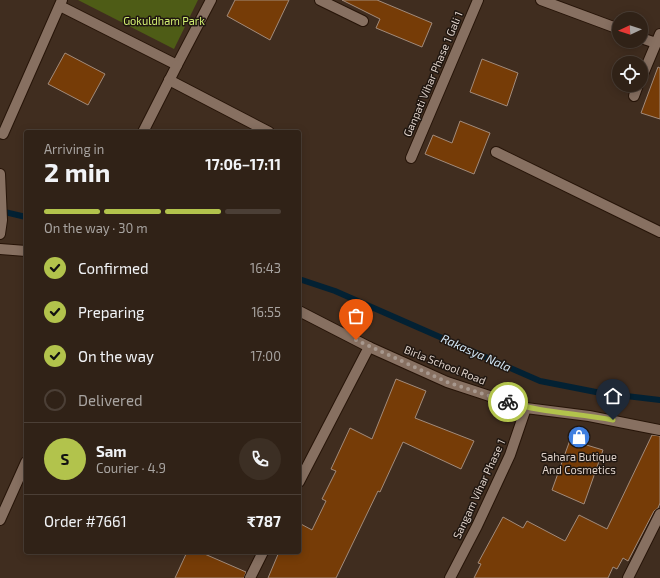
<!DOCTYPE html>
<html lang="en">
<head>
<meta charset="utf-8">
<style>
  body { margin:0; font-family:"Exo 2",sans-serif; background:#3c2f24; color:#f1f3f6; height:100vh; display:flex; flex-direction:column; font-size:15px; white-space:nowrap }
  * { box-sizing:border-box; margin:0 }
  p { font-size:13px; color:#a8a4a1 }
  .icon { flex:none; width:22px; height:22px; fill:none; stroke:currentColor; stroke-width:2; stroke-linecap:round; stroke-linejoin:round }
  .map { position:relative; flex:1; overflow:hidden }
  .panel { position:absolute; left:24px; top:130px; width:277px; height:424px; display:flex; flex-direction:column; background:#302217; border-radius:4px; box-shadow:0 2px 10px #0003,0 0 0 1px #4b3f36 }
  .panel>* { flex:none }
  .needle { width:26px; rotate:266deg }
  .buttons { position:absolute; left:612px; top:12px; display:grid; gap:8px }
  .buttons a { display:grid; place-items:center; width:36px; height:36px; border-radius:50%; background:#302217; box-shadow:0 2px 10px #0003,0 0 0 1px #4b3f36; font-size:20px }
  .pin { position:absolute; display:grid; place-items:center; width:34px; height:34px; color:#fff; margin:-41px -17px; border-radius:50% 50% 50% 0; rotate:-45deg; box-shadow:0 0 4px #0007 }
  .pin .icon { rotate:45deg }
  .courier { position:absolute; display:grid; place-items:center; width:40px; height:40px; margin:-20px; border:3px solid #b2c34c; border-radius:50%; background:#fff; color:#222; box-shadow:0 1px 5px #0007 }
  .head em { font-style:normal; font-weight:700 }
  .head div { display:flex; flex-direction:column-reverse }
  .head { display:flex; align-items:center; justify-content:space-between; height:68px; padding:0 20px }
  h1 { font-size:26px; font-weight:700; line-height:30px }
  .bar { display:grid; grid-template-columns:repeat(4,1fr); gap:6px 4px; align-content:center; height:48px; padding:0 20px }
  .bar i { height:5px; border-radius:3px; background:#4b3f36 }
  .bar .selected { background:#b2c34c }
  .bar p { grid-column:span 4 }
  .line { display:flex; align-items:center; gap:10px; padding:0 20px; border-top:1px solid #4b3f36 }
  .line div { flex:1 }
  .round { display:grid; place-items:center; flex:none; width:42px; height:42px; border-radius:21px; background:#3c2f24 }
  ol { padding:0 20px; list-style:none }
  li { display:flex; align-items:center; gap:12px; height:44px }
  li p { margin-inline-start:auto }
  li .icon { padding:4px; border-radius:50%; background:#b2c34c; color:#111; stroke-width:4 }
  li:last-child { color:#a8a4a1 }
  li i { width:22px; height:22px; border:2px solid #4b3f36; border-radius:50% }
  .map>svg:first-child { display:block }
  .green { fill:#4e5c16 }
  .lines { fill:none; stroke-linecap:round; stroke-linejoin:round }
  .stream { stroke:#032133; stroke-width:6 }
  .building { fill:#763c07; stroke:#a28b7b }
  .street-casing { stroke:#261408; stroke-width:12 }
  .street { stroke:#877061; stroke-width:10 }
  .done { stroke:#a7988e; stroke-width:4; stroke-dasharray:0 7.2 }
  .route { stroke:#b2c34c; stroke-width:5 }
  .labels { text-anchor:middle; stroke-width:3; stroke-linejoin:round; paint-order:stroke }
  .park-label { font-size:11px; fill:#d1ee71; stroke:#201711 }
  .street-label { font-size:11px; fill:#ded1c9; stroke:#201711 }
  .poi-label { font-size:11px; fill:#ded1c9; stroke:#201711 }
  .water-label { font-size:12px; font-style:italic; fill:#d2e7f7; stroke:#201711 }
</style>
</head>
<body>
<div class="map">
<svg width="660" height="578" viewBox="0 0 660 578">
  <rect width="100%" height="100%" fill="#402d1f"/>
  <path class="green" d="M78 0H198L174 49Z"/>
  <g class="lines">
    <g class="stream">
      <path d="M0 211 26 217"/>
      <path d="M299 279 335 291 540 381 601 393 660 400"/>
    </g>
  </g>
  <g class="building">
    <path d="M235 0H289L270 40 227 16Z"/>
    <path d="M342 0H377L432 23 422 47 376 28 380 19Z"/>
    <path d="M65 53 105 74 88 105 48 84Z"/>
    <path d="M482 59 518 73 507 106 470 92Z"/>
    <path d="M658 67 660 68V119L641 113Z"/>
    <path d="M460 121 490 133 474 174 425 154 433 135 452 143Z"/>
    <path d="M396 379 426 391 415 418 474 441 461 469 403 442 380 492 378 491 336 578H268L279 552H299V523L312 530 326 501 322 499 336 471 331 469 350 428 372 439Z"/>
    <path d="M652 435 660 436V503L658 508 654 511 628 561 623 558 617 569 613 567 608 578H474L481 564 478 563 503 517 523 528 527 521 565 541 579 515 607 529Z"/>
    <path d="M570 440 603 450 584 504 552 490Z"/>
    <path d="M187 552H200L246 572 244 578H175Z"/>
  </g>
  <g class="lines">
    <g class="street-casing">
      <g id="street">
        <path d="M320 0 363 21"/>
        <path d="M541 0 619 29"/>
        <path d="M60 6 177 65 211 0"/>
        <path d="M641 38 656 43"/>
        <path d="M641 79 660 34"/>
        <path d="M169 80 269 132"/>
        <path d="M634 96 638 85"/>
        <path d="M143 132 177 65"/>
        <path d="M3 134 62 0"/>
        <path d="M496 152 660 232"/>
        <path d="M411 158 478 0"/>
        <path d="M0 174 2 220 0 234"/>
        <path d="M0 249 26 251"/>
        <path d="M299 311 369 347 447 382 526 408 589 416 660 430"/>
        <path d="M299 482 369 347"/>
        <path d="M0 520 26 462"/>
        <path d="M250 578 263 552"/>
        <path d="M450 578 477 526 510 455 526 408"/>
        <path d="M628 578 660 514"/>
      </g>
    </g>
    <use href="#street" class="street"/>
  </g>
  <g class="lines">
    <path class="done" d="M356 340 447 382 508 402"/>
    <path class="route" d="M508 402C542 413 578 413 613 420"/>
  </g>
  <defs>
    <g id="shop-disc" transform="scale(1.15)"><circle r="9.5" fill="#3f7fe0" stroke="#201711"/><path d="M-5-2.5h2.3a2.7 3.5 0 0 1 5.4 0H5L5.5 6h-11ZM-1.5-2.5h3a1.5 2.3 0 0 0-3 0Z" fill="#fff"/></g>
  </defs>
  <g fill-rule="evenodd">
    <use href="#shop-disc" x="579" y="437"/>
  </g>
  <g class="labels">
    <g class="park-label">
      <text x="164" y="25">Gokuldham Park</text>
    </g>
    <g class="street-label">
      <text transform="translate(433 74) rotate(-67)" y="4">Ganpati Vihar Phase 1 Gali 1</text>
      <text transform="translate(445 365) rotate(22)" y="4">Birla School Road</text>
      <text transform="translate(479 489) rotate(-65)" y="4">Sangam Vihar Phase 1</text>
    </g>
    <g class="poi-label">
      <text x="579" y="461">Sahara Butique<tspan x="579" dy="13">And Cosmetics</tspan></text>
    </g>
    <g class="water-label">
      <text transform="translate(476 353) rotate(24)" y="4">Rakasya Nala</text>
    </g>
  </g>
</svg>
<div class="buttons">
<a><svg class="needle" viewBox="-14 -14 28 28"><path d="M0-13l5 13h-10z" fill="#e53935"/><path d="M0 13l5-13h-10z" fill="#a8a4a1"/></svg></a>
<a><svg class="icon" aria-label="locate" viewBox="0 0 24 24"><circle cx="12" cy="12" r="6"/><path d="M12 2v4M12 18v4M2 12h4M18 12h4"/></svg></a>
</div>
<div class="pin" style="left:356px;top:340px;background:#ea580c"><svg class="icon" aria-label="bag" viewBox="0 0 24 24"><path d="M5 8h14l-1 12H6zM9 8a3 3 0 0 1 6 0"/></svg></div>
<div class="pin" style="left:613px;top:420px;background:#1f2937"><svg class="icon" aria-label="home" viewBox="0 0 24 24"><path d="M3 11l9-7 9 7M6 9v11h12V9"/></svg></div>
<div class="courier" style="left:508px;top:402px"><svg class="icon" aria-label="bike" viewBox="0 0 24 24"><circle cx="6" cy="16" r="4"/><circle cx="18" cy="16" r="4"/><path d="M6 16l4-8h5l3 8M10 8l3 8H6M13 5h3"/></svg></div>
<section class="panel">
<div class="head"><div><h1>2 min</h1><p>Arriving in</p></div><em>17:06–17:11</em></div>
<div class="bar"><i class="selected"></i><i class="selected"></i><i class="selected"></i><i></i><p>On the way · 30 m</p></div>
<ol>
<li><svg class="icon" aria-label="check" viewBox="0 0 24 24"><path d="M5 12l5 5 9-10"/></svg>Confirmed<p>16:43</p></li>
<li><svg class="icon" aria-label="check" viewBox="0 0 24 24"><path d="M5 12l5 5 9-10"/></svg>Preparing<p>16:55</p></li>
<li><svg class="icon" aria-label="check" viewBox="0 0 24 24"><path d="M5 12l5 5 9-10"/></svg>On the way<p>17:00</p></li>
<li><i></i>Delivered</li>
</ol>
<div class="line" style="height:72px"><b class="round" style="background:#b2c34c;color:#111">S</b><div><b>Sam</b><p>Courier · 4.9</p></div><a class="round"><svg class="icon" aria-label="phone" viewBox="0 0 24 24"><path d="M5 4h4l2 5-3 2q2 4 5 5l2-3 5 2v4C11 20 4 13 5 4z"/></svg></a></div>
<div class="line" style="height:52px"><div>Order #7661</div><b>₹787</b></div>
</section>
</div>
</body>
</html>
